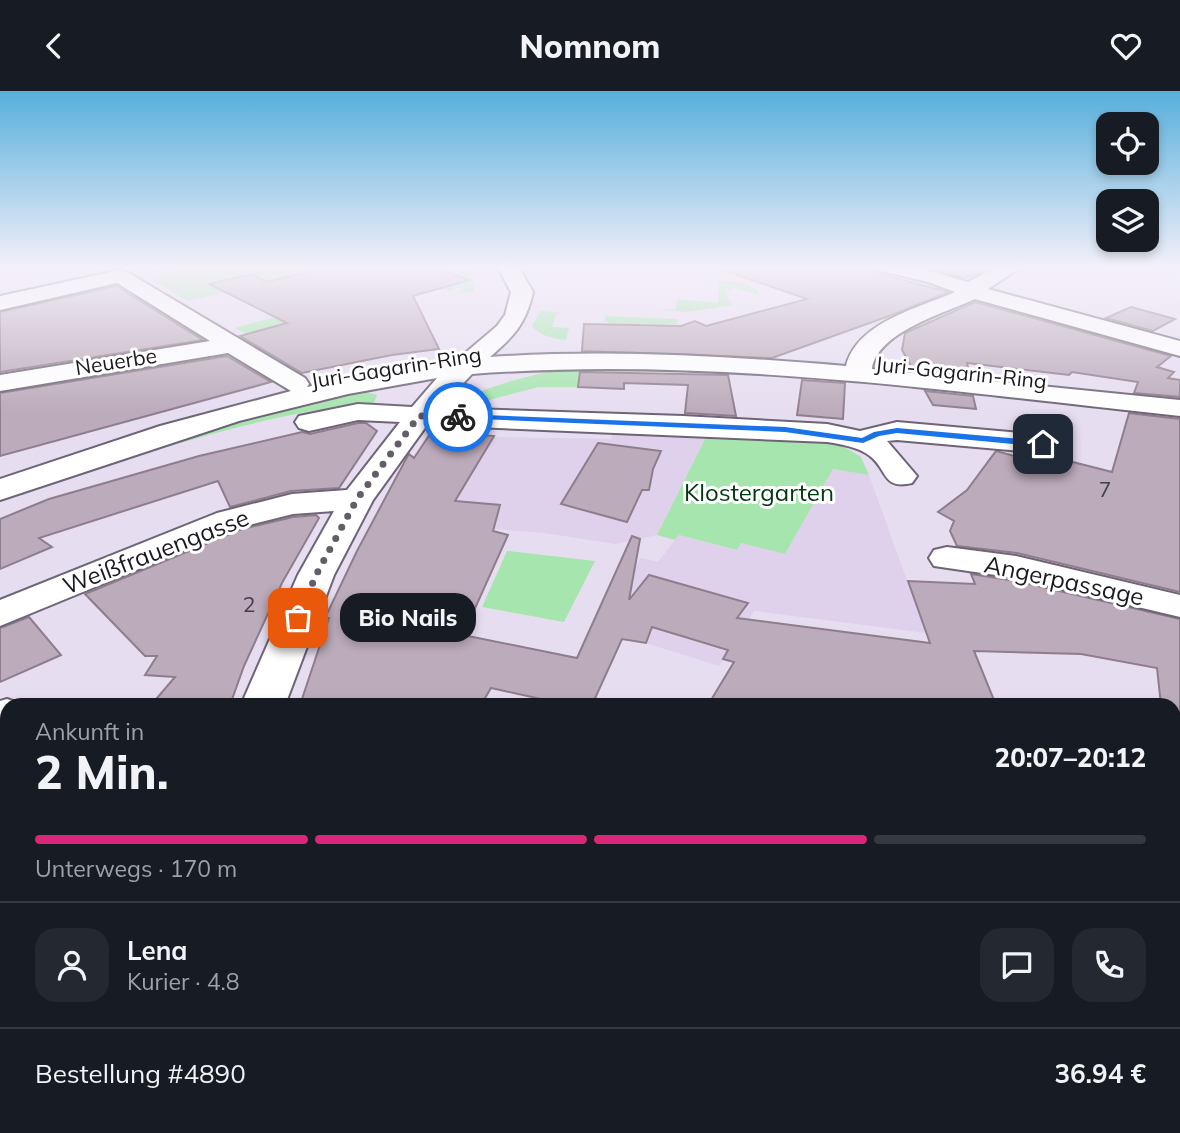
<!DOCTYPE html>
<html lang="de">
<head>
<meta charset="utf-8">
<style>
  body { margin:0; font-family:Mulish,sans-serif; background:#242831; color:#f1f3f6; height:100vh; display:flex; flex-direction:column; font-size:26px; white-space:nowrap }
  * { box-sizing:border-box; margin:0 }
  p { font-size:23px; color:#9ea1a6 }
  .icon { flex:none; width:38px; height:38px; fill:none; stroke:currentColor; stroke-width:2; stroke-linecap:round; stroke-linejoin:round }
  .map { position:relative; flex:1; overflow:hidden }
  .panel { position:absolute; left:0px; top:607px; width:1181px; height:436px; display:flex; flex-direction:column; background:#171b24; border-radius:21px 21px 0 0; box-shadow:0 4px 10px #0003 }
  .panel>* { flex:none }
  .fabs { position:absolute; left:1096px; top:21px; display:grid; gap:14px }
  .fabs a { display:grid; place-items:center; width:63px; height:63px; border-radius:14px; background:#171b24; box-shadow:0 4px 10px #0003; font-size:35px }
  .pin { position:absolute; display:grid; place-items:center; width:60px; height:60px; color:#fff; margin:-30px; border-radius:14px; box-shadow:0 4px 10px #0006 }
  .courier { position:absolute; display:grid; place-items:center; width:70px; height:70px; margin:-35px; border:5px solid #1a73e8; border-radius:50%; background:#fff; color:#222; box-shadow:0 2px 9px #0007 }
  .bubble { position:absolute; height:49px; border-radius:21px; background:#171b24; box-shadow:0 4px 10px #0003; font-size:23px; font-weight:800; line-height:49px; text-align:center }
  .overview em { font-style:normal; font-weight:800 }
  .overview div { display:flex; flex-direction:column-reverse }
  .overview { display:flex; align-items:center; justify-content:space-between; height:119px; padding:0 35px }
  h1 { font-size:46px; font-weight:800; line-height:52px }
  .bar { display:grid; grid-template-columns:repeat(4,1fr); gap:10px 7px; align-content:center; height:84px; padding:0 35px }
  .bar i { height:9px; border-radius:5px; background:#363941 }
  .bar .on { background:#db2777 }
  .bar p { grid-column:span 4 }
  .line { display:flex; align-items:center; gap:18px; padding:0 35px; border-top:2px solid #363941 }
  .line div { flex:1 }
  .round { display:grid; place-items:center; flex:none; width:74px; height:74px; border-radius:21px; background:#242831 }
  header { display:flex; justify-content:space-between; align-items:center; height:91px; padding:0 35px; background:#171b24; font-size:32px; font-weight:800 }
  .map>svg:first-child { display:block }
  .built { fill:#dfd0eb }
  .green { fill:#a6e5ae }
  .water { fill:#1ca7cb }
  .building { fill:#bcabba; stroke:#8e7d8c; stroke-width:2 }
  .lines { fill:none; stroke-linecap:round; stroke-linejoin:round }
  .minor-casing { stroke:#6e6476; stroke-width:4 }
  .minor { fill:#fff; fill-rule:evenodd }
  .route { fill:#1a73e8 }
  .done { stroke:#635d68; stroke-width:7; stroke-dasharray:0 12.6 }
  .labels { text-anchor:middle; stroke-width:6; stroke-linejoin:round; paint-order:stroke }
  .far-street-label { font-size:21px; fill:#1c181f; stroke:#fff }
  .number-label { font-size:21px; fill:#443d46 }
  .park-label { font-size:24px; fill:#003910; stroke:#fff }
  .street-label { font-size:24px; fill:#1c181f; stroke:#fff }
</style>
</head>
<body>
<header><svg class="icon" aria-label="back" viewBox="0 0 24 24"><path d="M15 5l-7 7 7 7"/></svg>Nomnom<svg class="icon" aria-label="heart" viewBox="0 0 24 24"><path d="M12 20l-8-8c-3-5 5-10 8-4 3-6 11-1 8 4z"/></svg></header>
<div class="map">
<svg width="1180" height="1042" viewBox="0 0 1180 1042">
  <rect width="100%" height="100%" fill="#e7ddf1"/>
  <g class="built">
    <path d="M432 340 499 346 611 348 613 341 706 346 657 444 615 453 544 442 480 437 386 408Z"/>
    <path d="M833 378 869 384 926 542 754 520 719 575 646 552 621 548 591 536 612 490 627 492 641 467 658 471 679 444 736 459 741 452 785 463Z"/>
  </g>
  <g class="green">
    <path d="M177 175H333L188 210 149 187 176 181 173 179 147 183Z"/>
    <path d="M457 175H464L472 187 475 201 459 202 463 197H455L451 201 441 197 386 213 394 217 382 214 352 223 359 227 302 238 299 236 280 240 272 236 246 243 235 237 300 219C321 229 331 215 348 223L467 190 458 185 462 183 451 179 460 177Z"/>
    <path d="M706 188 745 192 759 201 758 204 735 197 726 200 729 210 733 214 687 221 660 219 676 218 677 208 718 212 719 191 706 190Z"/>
    <path d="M541 220 564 222 556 223 552 236 569 237 566 249C554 248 540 245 532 235Z"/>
    <path d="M605 225 678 228 677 233 608 234V231H604Z"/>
    <path d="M580 275 578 296H538L464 316C467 313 468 309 471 306 486 294 560 277 580 275Z"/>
    <path d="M367 301 377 304 374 312C258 321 133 368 21 400L270 320 351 302Z"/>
    <path d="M706 346 838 352 861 366 869 384 833 378 785 463 741 452 737 459 679 444 675 449 657 444Z"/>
    <path d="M507 460 595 470 564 531 482 516Z"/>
  </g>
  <path class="water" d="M321 1036H427L426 1042H321Z"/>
  <g class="building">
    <path d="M333 175H433L469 189 413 205 439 258 392 264 302 282 240 245 287 232 209 193 252 183 266 191Z"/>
    <path d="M724 175H872L877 182 948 201 892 224 772 267 582 260 584 233 681 235 695 230 706 235 807 208 723 179Z"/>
    <path d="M923 175H983L984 180 964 187Z"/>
    <path d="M116 195 203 249 0 281V221Z"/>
    <path d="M975 211 1171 265 1157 276 1174 281 1168 287 1180 289V306L1134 302 1138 291 1072 281 1069 284 967 272 970 285 914 280 902 259 905 242Z"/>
    <path d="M1131 216 1175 228 1153 240 1106 227Z"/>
    <path d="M227 265 271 291 0 365V302Z"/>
    <path d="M580 281 728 284 736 325 685 322 688 294 624 292V298L578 296Z"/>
    <path d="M802 289 845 292 843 328 797 324Z"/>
    <path d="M925 300 973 305 976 318 933 314Z"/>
    <path d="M1129 322 1180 328V501L1017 462 957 455 950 440 954 430 938 421 967 399 996 360 1044 373 1049 365 1112 381Z"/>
    <path d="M358 332H366L377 340 339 397 291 400 230 416 218 390 39 447 52 456 0 478V428L49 408 199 365 302 341 310 343Z"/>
    <path d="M432 340 494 345 455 410 500 414 493 440 508 444 463 544 577 567 632 445 640 448 629 509 649 484 748 512 737 527 930 552 908 490 975 493 971 483 1016 490 1180 528V633H1174V614H1161L1157 577 1081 563 974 560 996 614H708L734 571 723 568 728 559 652 536 646 552 622 548 592 614H568L491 597 481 614H300L329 527H325L357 460 406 368 409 363 414 367Z"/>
    <path d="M598 352 661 360 653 378 649 399H642L627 431 561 413Z"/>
    <path d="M316 424 319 427 282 492 244 575 230 614H151L175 586 145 584 157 565H145L85 503 242 438 293 426Z"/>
    <path d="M29 526 61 564 0 591V537Z"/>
  </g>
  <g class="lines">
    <g class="minor-casing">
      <g id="minor">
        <path d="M497 175H518L533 201C526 233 514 245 490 266 609 258 728 265 846 275 857 231 919 217 955 201L928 191 878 179 875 175H913L968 191 998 175H1023L988 198 1180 250V265L975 208C945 222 877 241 872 278L1180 309V325C946 300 708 265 472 283L440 317 683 325 827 333 860 340 897 331 1043 344 1053 347 1058 353 1053 359 1043 362 897 349 887 350 917 385 912 392C882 399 888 379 870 365 859 356 840 353 827 351L427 334 373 409 334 484 285 614H241L298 484 334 420 293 423 241 436 0 535V509L217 422 292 403 347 399 400 331 358 329 309 340 299 337 295 331 299 325 358 313 412 316 437 287 348 303 239 330 0 409V388L160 335 291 300 228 262 0 300V284L210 250 117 192 0 219V205L120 179 127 181 305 287 309 293 307 296 407 276 457 269 497 235 505 224 511 201Z"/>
        <path d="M947 456 1016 465 1180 504V526L1016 487 934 475 929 467 934 459Z"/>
        <path d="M7 608 24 614H7V638L0 640V610Z"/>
        <path d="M0 798 7 800V851L0 849Z"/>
        <path d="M200 1036H266L263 1042H197Z"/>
      </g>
    </g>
    <use href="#minor" class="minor"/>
  </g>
  <linearGradient id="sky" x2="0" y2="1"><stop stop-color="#56afdc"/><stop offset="0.55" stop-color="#f4f0f9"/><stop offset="1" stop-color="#f4f0f9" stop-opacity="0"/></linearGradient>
  <rect width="1180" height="321" fill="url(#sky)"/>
  <path class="route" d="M458 323 785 336 862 347 874 341 897 337 1043 350 1047 353 1043 356 897 342 879 345 863 352 785 341 455 327Z"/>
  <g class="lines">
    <path class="done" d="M298 527 316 484 357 408 419 325 458 326"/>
  </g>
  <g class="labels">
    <g class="far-street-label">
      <text transform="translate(116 271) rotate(-9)" y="7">Neuerbe</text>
      <text transform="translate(396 277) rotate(-9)" y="7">Juri-Gagarin-Ring</text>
      <text transform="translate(961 282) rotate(6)" y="7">Juri-Gagarin-Ring</text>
    </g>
    <g class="number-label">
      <text x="1105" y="406">7</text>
      <text x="249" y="521">2</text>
    </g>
    <g class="park-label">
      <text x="759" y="410">Klostergarten</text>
    </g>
    <g class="street-label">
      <text transform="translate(156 461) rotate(-21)" y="8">Weißfrauengasse</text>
      <text transform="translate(1064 490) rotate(12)" y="8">Angerpassage</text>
    </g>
  </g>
</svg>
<div class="fabs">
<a><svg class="icon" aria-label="locate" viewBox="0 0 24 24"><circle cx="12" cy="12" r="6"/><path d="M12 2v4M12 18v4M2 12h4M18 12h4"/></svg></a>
<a><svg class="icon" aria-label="layers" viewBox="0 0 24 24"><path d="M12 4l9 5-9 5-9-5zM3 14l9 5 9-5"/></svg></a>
</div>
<div class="pin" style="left:298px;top:527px;background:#ea580c"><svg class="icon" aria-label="bag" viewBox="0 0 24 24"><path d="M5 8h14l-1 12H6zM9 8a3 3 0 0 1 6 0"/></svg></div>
<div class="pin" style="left:1043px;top:353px;background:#1f2937"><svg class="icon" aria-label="home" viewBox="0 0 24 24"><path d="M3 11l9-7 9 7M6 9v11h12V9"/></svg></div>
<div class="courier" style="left:458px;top:326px"><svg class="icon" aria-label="bike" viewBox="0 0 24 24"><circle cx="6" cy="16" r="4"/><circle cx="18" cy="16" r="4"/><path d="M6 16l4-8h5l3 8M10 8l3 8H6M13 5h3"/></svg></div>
<div class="bubble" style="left:340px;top:502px;width:136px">Bio Nails</div>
<section class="panel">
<div class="overview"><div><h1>2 Min.</h1><p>Ankunft in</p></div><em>20:07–20:12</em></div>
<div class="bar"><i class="on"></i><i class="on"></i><i class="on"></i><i></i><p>Unterwegs · 170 m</p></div>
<div class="line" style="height:126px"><a class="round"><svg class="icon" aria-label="person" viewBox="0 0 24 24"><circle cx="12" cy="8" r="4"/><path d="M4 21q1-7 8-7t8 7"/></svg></a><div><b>Lena</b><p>Kurier · 4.8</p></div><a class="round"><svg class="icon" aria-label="chat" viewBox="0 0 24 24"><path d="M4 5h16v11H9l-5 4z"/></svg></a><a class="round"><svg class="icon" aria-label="phone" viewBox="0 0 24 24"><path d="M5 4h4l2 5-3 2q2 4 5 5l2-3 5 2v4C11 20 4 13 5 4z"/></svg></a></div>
<div class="line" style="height:91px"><div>Bestellung #4890</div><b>36.94 €</b></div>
</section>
</div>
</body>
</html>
